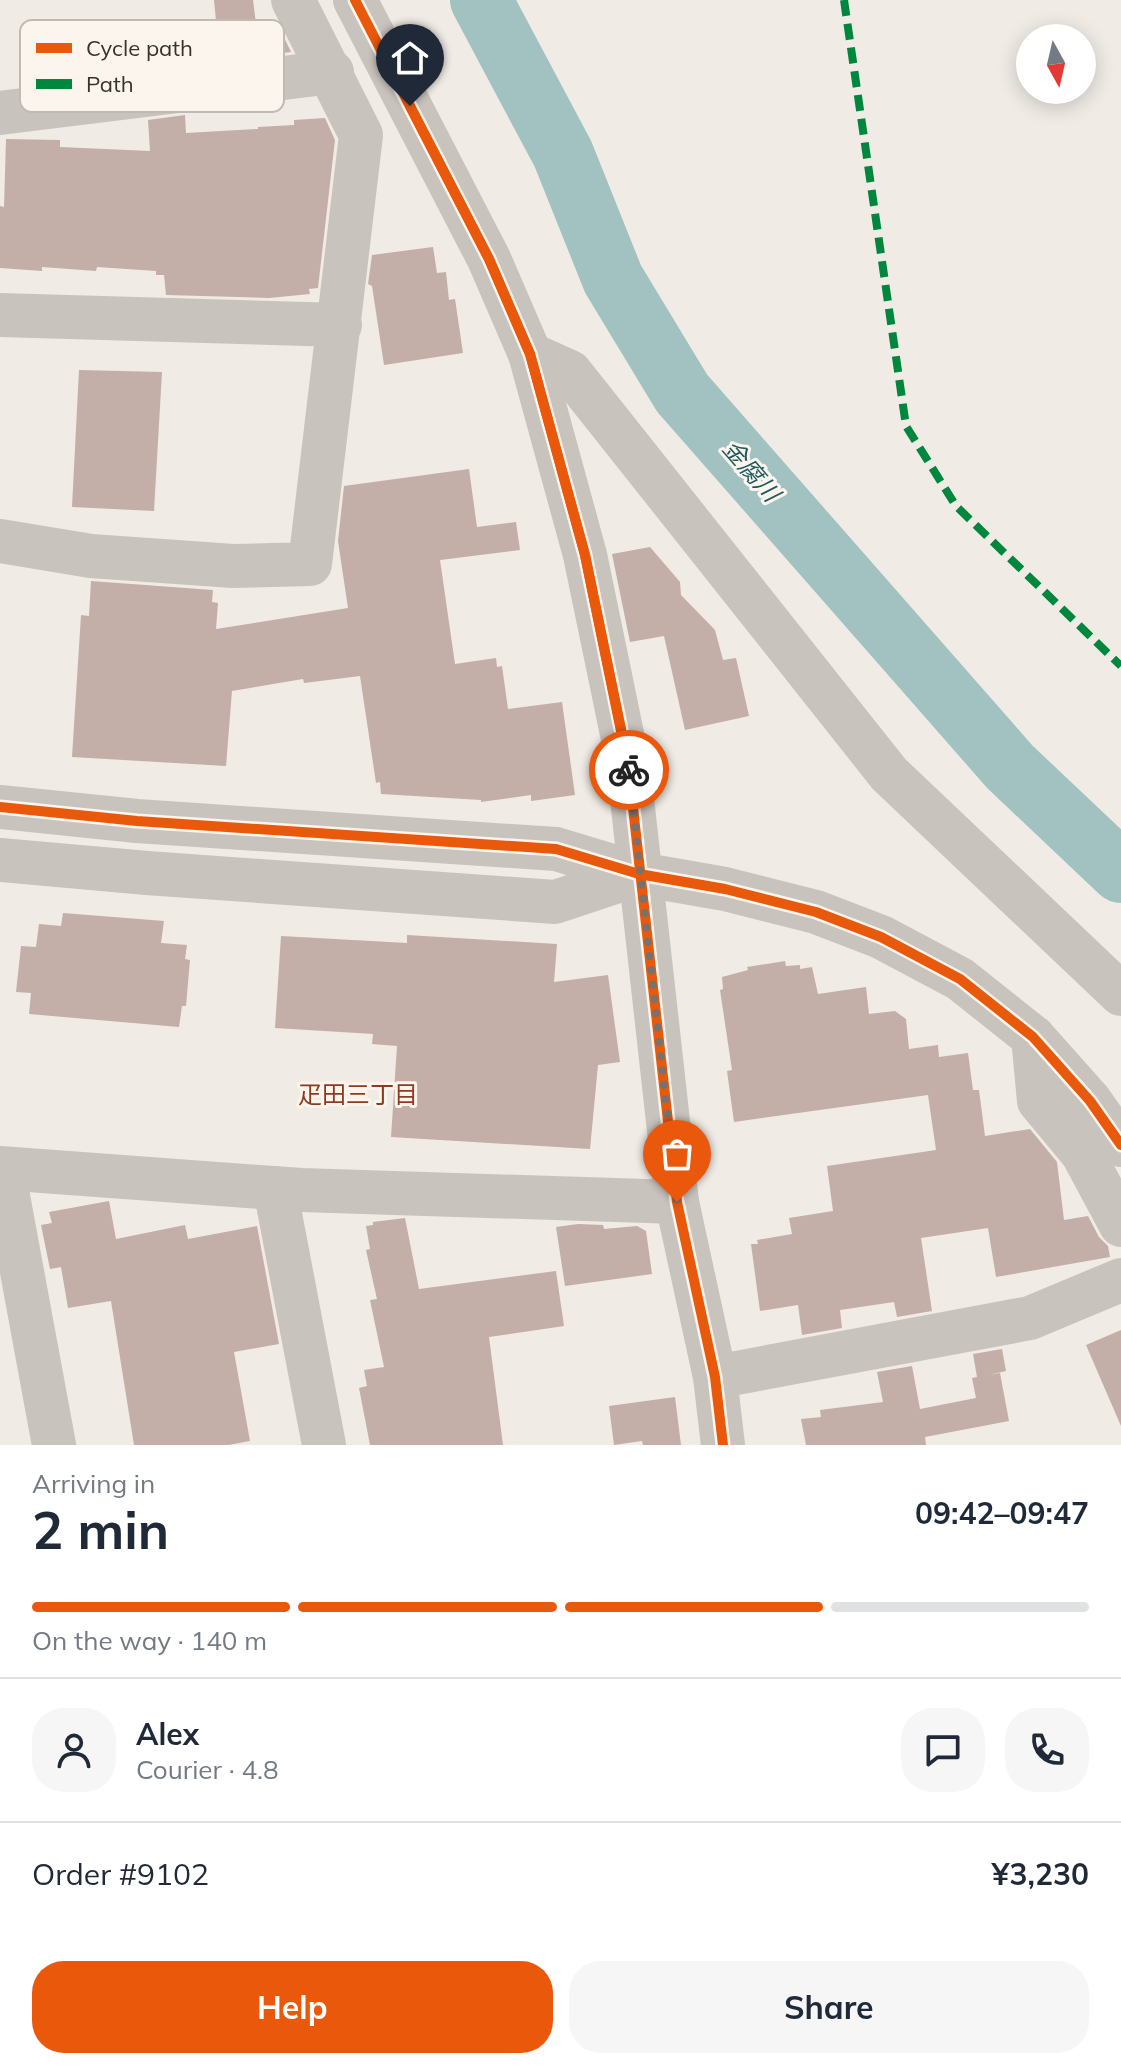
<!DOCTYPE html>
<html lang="en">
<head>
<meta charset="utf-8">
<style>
  body { margin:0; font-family:Mulish,"Noto Sans JP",sans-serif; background:#f6f6f7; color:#1f2937; height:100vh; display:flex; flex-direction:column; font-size:30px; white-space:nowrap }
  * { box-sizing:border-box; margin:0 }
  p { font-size:26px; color:#747a83 }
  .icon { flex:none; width:44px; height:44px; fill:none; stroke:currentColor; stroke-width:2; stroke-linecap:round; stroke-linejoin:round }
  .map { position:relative; height:1445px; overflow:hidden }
  .drawer { display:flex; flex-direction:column; background:#fff; flex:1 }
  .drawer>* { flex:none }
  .needle { width:52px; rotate:172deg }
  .controls { position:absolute; left:1016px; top:24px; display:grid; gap:16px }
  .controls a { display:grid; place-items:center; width:80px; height:80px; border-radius:50%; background:#fff; box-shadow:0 4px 20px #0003; font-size:40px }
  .pin { position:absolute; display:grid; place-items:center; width:68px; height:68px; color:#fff; margin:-82px -34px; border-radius:50% 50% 50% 0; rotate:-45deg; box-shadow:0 0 8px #0007 }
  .pin .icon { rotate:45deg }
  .courier { position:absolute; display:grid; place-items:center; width:80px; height:80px; margin:-40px; border:6px solid #ea580c; border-radius:50%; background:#fff; color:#222; box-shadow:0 2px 10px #0007 }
  .overview em { font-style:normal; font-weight:700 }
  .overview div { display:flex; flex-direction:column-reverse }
  .overview { display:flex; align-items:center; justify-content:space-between; height:136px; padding:0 32px }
  h1 { font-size:52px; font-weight:700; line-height:60px }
  .bar { display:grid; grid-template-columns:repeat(4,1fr); gap:12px 8px; align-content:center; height:96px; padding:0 32px }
  .bar i { height:10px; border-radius:6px; background:#e0e1e3 }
  .bar .selected { background:#ea580c }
  .bar p { grid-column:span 4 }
  .line { display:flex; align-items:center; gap:20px; padding:0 32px; border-top:2px solid #e0e1e3 }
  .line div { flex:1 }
  .round { display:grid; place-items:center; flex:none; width:84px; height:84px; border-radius:32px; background:#f6f6f7 }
  .button { display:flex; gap:16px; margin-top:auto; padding:16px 32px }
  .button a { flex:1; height:92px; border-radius:32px; background:#ea580c; color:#fff; font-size:32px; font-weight:700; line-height:92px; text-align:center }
  .button a+a { background:#f6f6f7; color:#1f2937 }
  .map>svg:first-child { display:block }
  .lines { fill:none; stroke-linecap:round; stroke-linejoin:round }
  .river { stroke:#a1c2c1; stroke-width:62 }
  .building { fill:#c3afa7 }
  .minor { stroke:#c9c3be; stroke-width:44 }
  .quiet { stroke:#00873e; stroke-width:8; stroke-dasharray:16 8; stroke-linecap:butt }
  .cycleway-casing { stroke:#fbf5ee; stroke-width:15 }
  .cycleway { stroke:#e8590c; stroke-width:10 }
  .done { stroke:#7a716c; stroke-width:8; stroke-dasharray:0 14.4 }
  .route { stroke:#ea580c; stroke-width:10 }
  .labels { text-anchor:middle; stroke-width:6; stroke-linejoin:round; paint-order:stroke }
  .water-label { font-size:24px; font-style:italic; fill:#1f5a5e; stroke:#fbf5ee }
  .neighbourhood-label { font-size:24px; fill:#8c3b22; stroke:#fbf5ee }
  .key { fill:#fbf5ee; stroke:#c1bab4; stroke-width:2 }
  .key-label { font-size:22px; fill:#3b302b }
</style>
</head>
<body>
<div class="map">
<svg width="1121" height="1445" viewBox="0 0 1121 1445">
  <rect width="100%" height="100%" fill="#f0ebe5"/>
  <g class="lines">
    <path class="river" d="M481 0 563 154 613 279 682 393 1010 767 1121 872"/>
  </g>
  <g class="building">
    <path d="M214 0H253L256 24 276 21 291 52 220 61Z"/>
    <path d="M185 115 186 133 258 129V127L294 125V120L325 118 335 140 318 288 309 289 310 294 269 298 166 295 164 275H156V271L97 267 96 271 42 267V271L0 268V206L4 207 6 139 60 140V147L150 151 148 120Z"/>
    <path d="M433 247 437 273 446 272 449 300 455 299 463 353 384 365 372 286 368 284 372 255Z"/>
    <path d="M79 370 162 372 154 511 72 507Z"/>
    <path d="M469 469 477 527 516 522 520 550 440 560 455 664 496 658 497 667 502 666 508 709 562 702 575 795 531 801V795L481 802V800L381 794 380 782 376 783 360 676 304 683 303 679 232 691 226 766 72 757 81 615 89 616 91 581 213 590 212 602 218 603 216 629 348 608 338 541 344 486Z"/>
    <path d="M650 547 680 582 681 595 715 630 723 660 736 658 749 716 685 730 664 636 630 642 612 554Z"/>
    <path d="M63 913 164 921 161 943 187 945 185 959 190 960 186 1006H182L179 1027 29 1014 31 993 16 992 21 946 36 947 39 924 61 926Z"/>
    <path d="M407 935 557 944 554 982 608 975 620 1062 598 1065 590 1149 391 1137 397 1046 372 1044 373 1034 275 1028 281 936 407 943Z"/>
    <path d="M785 961 786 966 800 965V969L812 967 818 994 866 987 869 1014 895 1011 906 1019 909 1049 938 1045 939 1057 968 1053 973 1090H979L985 1136 1030 1129 1057 1162 1064 1220 1088 1216 1099 1237 1108 1246 1110 1257 996 1277 988 1228 921 1238 932 1311 897 1317 894 1302 840 1310 842 1328 802 1335 798 1305 760 1311 751 1244H758L757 1240 792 1234 789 1218 833 1211 827 1166 936 1150 928 1095 734 1122 727 1071 732 1070 720 990 723 989 722 977 748 970 747 967Z"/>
    <path d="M109 1201 116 1239 185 1225 188 1239 257 1226 279 1344 234 1352 250 1441 228 1445H134L111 1301 68 1308 61 1267 50 1269 41 1225 52 1223 49 1212Z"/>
    <path d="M405 1218 419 1289 556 1271 564 1326 489 1337 503 1445H370L359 1388 367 1386 364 1370 384 1367 370 1300 377 1299 366 1250 370 1249 366 1226 373 1225V1222Z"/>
    <path d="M578 1224 603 1225 604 1229 637 1226 646 1231 652 1274 565 1286 556 1227Z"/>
    <path d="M1121 1330V1426L1086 1345Z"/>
    <path d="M1002 1349 1006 1371 989 1375 1000 1373 1009 1421 925 1437 926 1445H806L801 1419 821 1417 820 1410 883 1402 877 1372 912 1366 920 1409 976 1398 972 1378 977 1377 973 1354Z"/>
    <path d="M675 1397 681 1445H643L642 1441 614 1445 609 1406Z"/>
  </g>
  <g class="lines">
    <g class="minor">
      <path d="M355 0 489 259 530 354 585 555 628 763 677 1202 715 1377 723 1445"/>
      <path d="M0 113 332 72"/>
      <path d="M0 315 340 325"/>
      <path d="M530 354 570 372 889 774 1121 994"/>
      <path d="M0 541 91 556 233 566 310 564 361 135 293 0"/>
      <path d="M0 807 137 821 556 849 639 874 725 889 816 912 881 937 960 979 1033 1037 1090 1101 1121 1145"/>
      <path d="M0 860 147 873 555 902 639 874"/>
      <path d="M1033 1037 1039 1101 1083 1154 1121 1225"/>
      <path d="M0 1168 301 1190 677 1202"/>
      <path d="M3 1169 54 1445"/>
      <path d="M275 1188 324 1445"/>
      <path d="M715 1377 1030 1318 1121 1280"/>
    </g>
    <path class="quiet" d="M844 0 906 426 956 506 1121 666"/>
    <g class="cycleway-casing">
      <g id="cycleway">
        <path d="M355 0 489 259 530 354 585 555 628 763 677 1202 715 1377 723 1445"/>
        <path d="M0 807 137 821 556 849 639 874 725 889 816 912 881 937 960 979 1033 1037 1090 1101 1121 1145"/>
      </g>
    </g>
    <use href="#cycleway" class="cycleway"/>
  </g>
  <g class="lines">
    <path class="done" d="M629 770 677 1202"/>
    <path class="route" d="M410 106 489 259 530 354 585 555 629 770"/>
  </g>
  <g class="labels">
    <g class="water-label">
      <text transform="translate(751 471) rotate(49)" y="8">金腐川</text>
    </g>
    <g class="neighbourhood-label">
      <text x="358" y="1103">疋田三丁目</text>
    </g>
  </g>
  <rect x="20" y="20" width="264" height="92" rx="12" class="key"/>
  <rect x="36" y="43" width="36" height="10" fill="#e8590c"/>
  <rect x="36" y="79" width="36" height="10" fill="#00873e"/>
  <g class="key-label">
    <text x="86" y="56">Cycle path</text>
    <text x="86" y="92">Path</text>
  </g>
</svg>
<div class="controls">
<a><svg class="needle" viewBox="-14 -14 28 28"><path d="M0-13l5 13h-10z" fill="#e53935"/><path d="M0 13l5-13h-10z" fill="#747a83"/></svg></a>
</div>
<div class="pin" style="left:677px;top:1202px;background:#ea580c"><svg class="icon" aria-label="bag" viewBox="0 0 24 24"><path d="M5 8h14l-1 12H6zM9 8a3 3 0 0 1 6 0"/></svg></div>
<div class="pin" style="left:410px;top:106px;background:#1f2937"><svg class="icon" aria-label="home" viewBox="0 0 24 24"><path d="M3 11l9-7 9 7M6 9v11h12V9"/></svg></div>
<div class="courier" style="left:629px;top:770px"><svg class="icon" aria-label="bike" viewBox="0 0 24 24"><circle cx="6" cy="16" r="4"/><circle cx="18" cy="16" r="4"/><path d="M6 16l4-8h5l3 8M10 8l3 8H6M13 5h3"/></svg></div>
</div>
<section class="drawer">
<div class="overview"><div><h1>2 min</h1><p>Arriving in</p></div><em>09:42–09:47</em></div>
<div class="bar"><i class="selected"></i><i class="selected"></i><i class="selected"></i><i></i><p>On the way · 140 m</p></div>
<div class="line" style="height:144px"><a class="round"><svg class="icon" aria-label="person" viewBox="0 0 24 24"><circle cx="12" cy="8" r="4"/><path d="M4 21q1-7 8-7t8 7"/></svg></a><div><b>Alex</b><p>Courier · 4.8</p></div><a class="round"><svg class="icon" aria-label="chat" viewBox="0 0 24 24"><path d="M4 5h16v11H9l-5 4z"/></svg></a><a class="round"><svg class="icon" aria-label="phone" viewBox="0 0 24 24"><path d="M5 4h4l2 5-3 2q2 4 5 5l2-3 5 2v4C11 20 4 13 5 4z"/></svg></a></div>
<div class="line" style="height:104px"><div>Order #9102</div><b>¥3,230</b></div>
<div class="button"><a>Help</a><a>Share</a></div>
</section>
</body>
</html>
